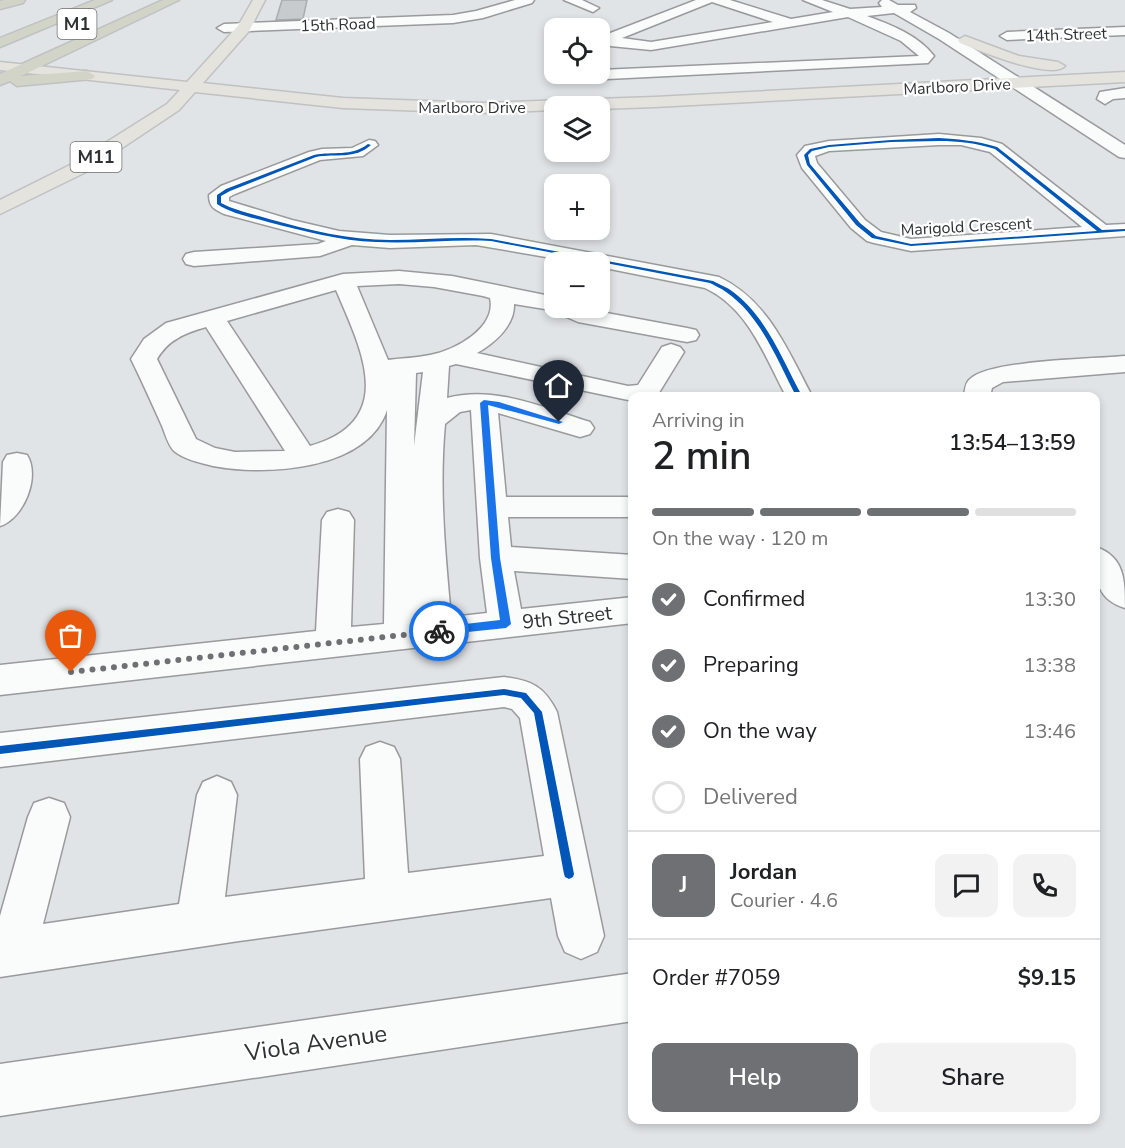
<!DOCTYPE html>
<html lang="en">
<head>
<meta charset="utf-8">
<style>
  body { margin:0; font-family:"Nunito Sans",sans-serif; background:#f2f2f2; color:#202124; height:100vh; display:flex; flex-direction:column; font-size:22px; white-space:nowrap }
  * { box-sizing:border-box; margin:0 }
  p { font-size:20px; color:#757577 }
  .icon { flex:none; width:33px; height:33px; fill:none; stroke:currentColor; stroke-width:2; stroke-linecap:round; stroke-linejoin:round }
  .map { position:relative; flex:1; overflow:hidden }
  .side { position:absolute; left:628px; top:392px; width:472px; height:732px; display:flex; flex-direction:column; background:#fff; border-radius:12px; box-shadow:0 3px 9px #0003 }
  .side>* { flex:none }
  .controls { position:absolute; left:544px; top:18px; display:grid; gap:12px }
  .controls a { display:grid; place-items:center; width:66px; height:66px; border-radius:12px; background:#fff; box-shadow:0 3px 9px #0003; font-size:30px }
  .pin { position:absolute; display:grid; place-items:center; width:51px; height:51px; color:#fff; margin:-62px -26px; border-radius:50% 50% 50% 0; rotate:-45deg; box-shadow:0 0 6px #0007 }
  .pin .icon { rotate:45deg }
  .courier { position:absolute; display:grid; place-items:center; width:60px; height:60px; margin:-30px; border:4px solid #1a73e8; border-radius:50%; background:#fff; color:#222; box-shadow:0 2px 8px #0007 }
  .summary em { font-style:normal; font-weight:600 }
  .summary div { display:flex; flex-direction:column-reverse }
  .summary { display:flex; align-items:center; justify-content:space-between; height:102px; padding:0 24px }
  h1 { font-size:39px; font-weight:600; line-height:45px }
  .bar { display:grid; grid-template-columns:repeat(4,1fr); gap:9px 6px; align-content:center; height:72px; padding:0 24px }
  .bar i { height:8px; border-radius:4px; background:#e0e0e0 }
  .bar .selected { background:#6e7073 }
  .bar p { grid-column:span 4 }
  .line { display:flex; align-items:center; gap:15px; padding:0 24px; border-top:2px solid #e0e0e0 }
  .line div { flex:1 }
  .round { display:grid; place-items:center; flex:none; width:63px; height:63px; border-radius:12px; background:#f2f2f2 }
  ol { padding:0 24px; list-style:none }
  li { display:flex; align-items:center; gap:18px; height:66px }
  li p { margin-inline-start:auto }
  li .icon { padding:6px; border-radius:50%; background:#6e7073; color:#fff; stroke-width:4 }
  li:last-child { color:#757577 }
  li i { width:33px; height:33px; border:3px solid #e0e0e0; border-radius:50% }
  .cta { display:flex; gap:12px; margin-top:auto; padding:12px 24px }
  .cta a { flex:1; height:69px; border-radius:12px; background:#6e7073; color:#fff; font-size:24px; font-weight:600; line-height:69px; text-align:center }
  .cta a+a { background:#f2f2f2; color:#202124 }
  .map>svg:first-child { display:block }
  .building { fill:#c8cbcd; stroke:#a9acae; stroke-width:1.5 }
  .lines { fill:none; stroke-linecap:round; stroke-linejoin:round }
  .minor-casing { stroke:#989a9c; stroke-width:3 }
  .major-casing { stroke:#c0c1c2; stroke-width:3 }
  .highway-casing { stroke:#c0c1c2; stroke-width:3 }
  .minor { fill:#fafbfb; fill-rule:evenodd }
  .major { fill:#e4e3dd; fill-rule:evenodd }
  .highway { fill:#d3d4c8; fill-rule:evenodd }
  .cycleway-casing { stroke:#fff; stroke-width:3 }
  .cycleway { fill:#0057b8; fill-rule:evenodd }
  .route { fill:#1a73e8 }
  .done { stroke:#6e7073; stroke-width:6; stroke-dasharray:0 10.8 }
  .labels { text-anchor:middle; stroke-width:4.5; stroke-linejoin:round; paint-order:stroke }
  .far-street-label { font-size:16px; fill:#303234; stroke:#fff }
  .shield { fill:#fff; stroke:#6e7071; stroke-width:1.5 }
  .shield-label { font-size:18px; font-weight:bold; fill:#303234 }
  .street-label { font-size:20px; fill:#303234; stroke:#fff }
  .near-street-label { font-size:24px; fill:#303234; stroke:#fff }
</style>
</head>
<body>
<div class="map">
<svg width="1125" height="1148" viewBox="0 0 1125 1148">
  <rect width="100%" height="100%" fill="#e1e4e7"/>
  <path class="building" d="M282 0H307L303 19 276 20Z"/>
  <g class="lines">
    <g class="minor-casing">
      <g id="minor">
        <path d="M515 0H534L532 3 483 18 453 23 224 32 217 28 224 24 453 15 476 11Z"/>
        <path d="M564 0H582L599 8 593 12Z"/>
        <path d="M696 0H730L791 19 833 12 803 0H822L850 9 882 7 879 3 882 0H889L898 5H915L916 8 910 12 949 33 1125 145V158L1119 157 939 39 894 13 867 16C891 25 918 35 934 56L928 63 587 80 569 79 561 74H600V70L919 56 901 41 848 17 651 50 600 45V37ZM712 2 773 22 651 42 622 38Z"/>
        <path d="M1125 27V35L1007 40 1000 36 1007 32Z"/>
        <path d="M1125 88V98L1113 99 1105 104 1097 99 1100 92Z"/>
        <path d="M939 134 981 138 1002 144 1106 225 1125 224V236L911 251 874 243 867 241 851 228 802 168 797 155 805 146 829 141ZM939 145H961L990 152 1082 227 911 239 881 232 865 220 817 163 815 156 829 151Z"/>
        <path d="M369 140 375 141 378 145 363 156 320 160 235 194 229 197V201L292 220 339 231 390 235 491 234 719 277C768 300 788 351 812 396H786C764 355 749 309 705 288L600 267V262H575L476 245 390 248 352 245 320 256 194 266 186 264 183 259 186 254 194 252 318 244 326 241 224 214C214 209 209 207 209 195L221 186 309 152 322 149 352 148Z"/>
        <path d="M399 271 452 276 555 297V308H580L687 328 696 330 699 335 696 340 687 342 578 322 551 310 514 304C515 325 495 343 477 353L628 386 638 385 662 347 671 344 680 347 684 352 657 396H633V401L456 364 449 366 447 398C494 385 545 408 590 422L594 428 590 434 580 437 498 413 506 497H633V517H508L511 547 633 555V579L514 571 521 609 633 597V623L0 695V665L316 631 322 520 327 512 338 509 349 512 354 520 351 627 384 624 387 410C367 471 265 476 213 466 201 463 183 459 174 451 168 445 165 433 162 426 152 404 142 381 131 359L144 339 166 323 343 274ZM399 284 434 287 483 296 490 298C497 328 455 350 430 355 416 358 402 358 388 360L357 286ZM336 290C361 349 399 421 310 446L227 321ZM206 327 285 451 235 452 215 448 196 439 157 359C168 340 185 333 206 327ZM423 372 414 446 416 373ZM471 410 480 558 487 613 451 617C445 552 439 489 445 424L460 412Z"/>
        <path d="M1125 356V372L1003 382 992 388 990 396H964C965 390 965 383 970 379 990 360 1093 359 1125 356Z"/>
        <path d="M17 453 27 455C41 477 23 519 0 526L3 462 7 455Z"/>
        <path d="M1096 547C1125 557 1125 581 1125 608 1093 598 1096 575 1096 547Z"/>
        <path d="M504 677C532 681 544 686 557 712L604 936 597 952 581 959 565 952 558 936 551 898 239 941 0 977V916L28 817 34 803 49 798 64 803 70 817 43 924 179 904 197 795 203 782 217 776 231 782 237 795 225 897 365 879 360 759 366 747 380 742 394 747 400 759 408 873 544 856 520 718 512 709 504 707 0 767V733Z"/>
        <path d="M633 973V1021L0 1116V1064Z"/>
      </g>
    </g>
    <g class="major-casing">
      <g id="major">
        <path d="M253 0H265L249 31 203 83 343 98 482 103 655 97 1125 72V82L655 107 600 109V106H555V110L482 113 343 108 195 92 179 110 86 172 0 214V200L72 164 167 104 180 90 0 70V62L187 82 238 26Z"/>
        <path d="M965 36 1019 56 1058 62 1065 66C1051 81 978 50 960 43L958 40Z"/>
      </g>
    </g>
    <g class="highway-casing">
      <g id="highway">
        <path d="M4 0H25L23 3 0 9V1Z"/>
        <path d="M95 0H112L0 47V38Z"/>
        <path d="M163 0H179L21 76 87 71 95 76 92 79 17 86 10 81 0 85V74Z"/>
      </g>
    </g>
    <use href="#minor" class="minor"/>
    <use href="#major" class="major"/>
    <use href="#highway" class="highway"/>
    <g class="cycleway-casing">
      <g id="cycleway">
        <path d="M939 138C959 139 978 141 997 147L1102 230 1125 229V231L911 246 872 238 856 225 807 165 804 155 810 149 829 145 891 140ZM939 141C958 141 976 143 995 149L1097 231 911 244 876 236 860 223 810 164 808 155 812 151 829 147 891 142Z"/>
        <path d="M368 144 371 145C354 160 337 153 316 157L230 191 221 196V203C236 211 253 214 269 219 309 230 349 240 390 240 424 240 457 236 491 239L713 281C718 284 724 286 729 289 765 313 782 359 802 396H796C777 360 761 316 726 292 721 288 715 286 710 283L491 241C453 239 415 244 376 242 340 241 304 231 268 222 251 217 232 214 217 204V195L226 189 314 155C333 151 351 157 368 144Z"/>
        <path d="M504 689 526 693 542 712 574 874 573 877 569 879 565 877 564 874 534 713 521 698 504 695 441 702 0 754V746Z"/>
      </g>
    </g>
    <use href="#cycleway" class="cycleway"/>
  </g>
  <path class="route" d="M484 400 499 402 563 422 559 424 488 405 500 558 511 624 506 628 439 635 434 631 439 627 500 620 491 558 480 403Z"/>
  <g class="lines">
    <path class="done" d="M71 672 439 631"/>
  </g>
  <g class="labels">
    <g class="far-street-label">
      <text transform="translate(338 24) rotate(-2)" y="6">15th Road</text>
      <text transform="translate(1066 34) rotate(-2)" y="6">14th Street</text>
      <text transform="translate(957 86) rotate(-3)" y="6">Marlboro Drive</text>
      <text x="472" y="113">Marlboro Drive</text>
      <text transform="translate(966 226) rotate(-3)" y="6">Marigold Crescent</text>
    </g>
    <g class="shield">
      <rect x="57.5" y="9" width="39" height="30" rx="4.5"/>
      <rect x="70.5" y="142" width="51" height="30" rx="4.5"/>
    </g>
    <g class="shield-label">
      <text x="77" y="30">M1</text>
      <text x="96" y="163">M11</text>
    </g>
    <g class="street-label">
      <text transform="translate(567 617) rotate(-6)" y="7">9th Street</text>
    </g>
    <g class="near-street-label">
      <text transform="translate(316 1043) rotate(-8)" y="8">Viola Avenue</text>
    </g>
  </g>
</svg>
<div class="controls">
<a><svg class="icon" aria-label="locate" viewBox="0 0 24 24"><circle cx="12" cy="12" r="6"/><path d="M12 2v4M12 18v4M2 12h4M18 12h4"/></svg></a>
<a><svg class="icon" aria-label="layers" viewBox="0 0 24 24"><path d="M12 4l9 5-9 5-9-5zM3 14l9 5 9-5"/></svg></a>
<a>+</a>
<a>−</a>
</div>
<div class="pin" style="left:71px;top:672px;background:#ea580c"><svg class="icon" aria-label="bag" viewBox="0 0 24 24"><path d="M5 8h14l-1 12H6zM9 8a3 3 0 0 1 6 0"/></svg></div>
<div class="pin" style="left:559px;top:422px;background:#1f2937"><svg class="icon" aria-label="home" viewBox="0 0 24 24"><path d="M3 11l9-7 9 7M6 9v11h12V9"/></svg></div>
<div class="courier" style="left:439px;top:631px"><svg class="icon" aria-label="bike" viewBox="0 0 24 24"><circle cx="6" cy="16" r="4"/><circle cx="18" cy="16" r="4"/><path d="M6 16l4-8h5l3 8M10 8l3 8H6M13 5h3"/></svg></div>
<section class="side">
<div class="summary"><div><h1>2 min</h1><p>Arriving in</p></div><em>13:54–13:59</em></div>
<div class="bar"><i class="selected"></i><i class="selected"></i><i class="selected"></i><i></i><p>On the way · 120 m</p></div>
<ol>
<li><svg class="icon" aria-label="check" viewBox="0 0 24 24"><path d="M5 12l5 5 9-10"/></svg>Confirmed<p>13:30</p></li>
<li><svg class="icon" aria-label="check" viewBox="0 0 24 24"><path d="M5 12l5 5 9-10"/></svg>Preparing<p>13:38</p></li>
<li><svg class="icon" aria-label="check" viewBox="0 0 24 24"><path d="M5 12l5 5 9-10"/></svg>On the way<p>13:46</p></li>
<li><i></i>Delivered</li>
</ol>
<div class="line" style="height:108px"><b class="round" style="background:#6e7073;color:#fff">J</b><div><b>Jordan</b><p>Courier · 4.6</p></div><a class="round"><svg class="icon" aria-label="chat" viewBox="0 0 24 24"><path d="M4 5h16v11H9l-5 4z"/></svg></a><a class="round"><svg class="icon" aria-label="phone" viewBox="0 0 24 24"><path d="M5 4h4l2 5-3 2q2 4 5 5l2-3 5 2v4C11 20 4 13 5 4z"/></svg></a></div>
<div class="line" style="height:78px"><div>Order #7059</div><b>$9.15</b></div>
<div class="cta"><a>Help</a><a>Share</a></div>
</section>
</div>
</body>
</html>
